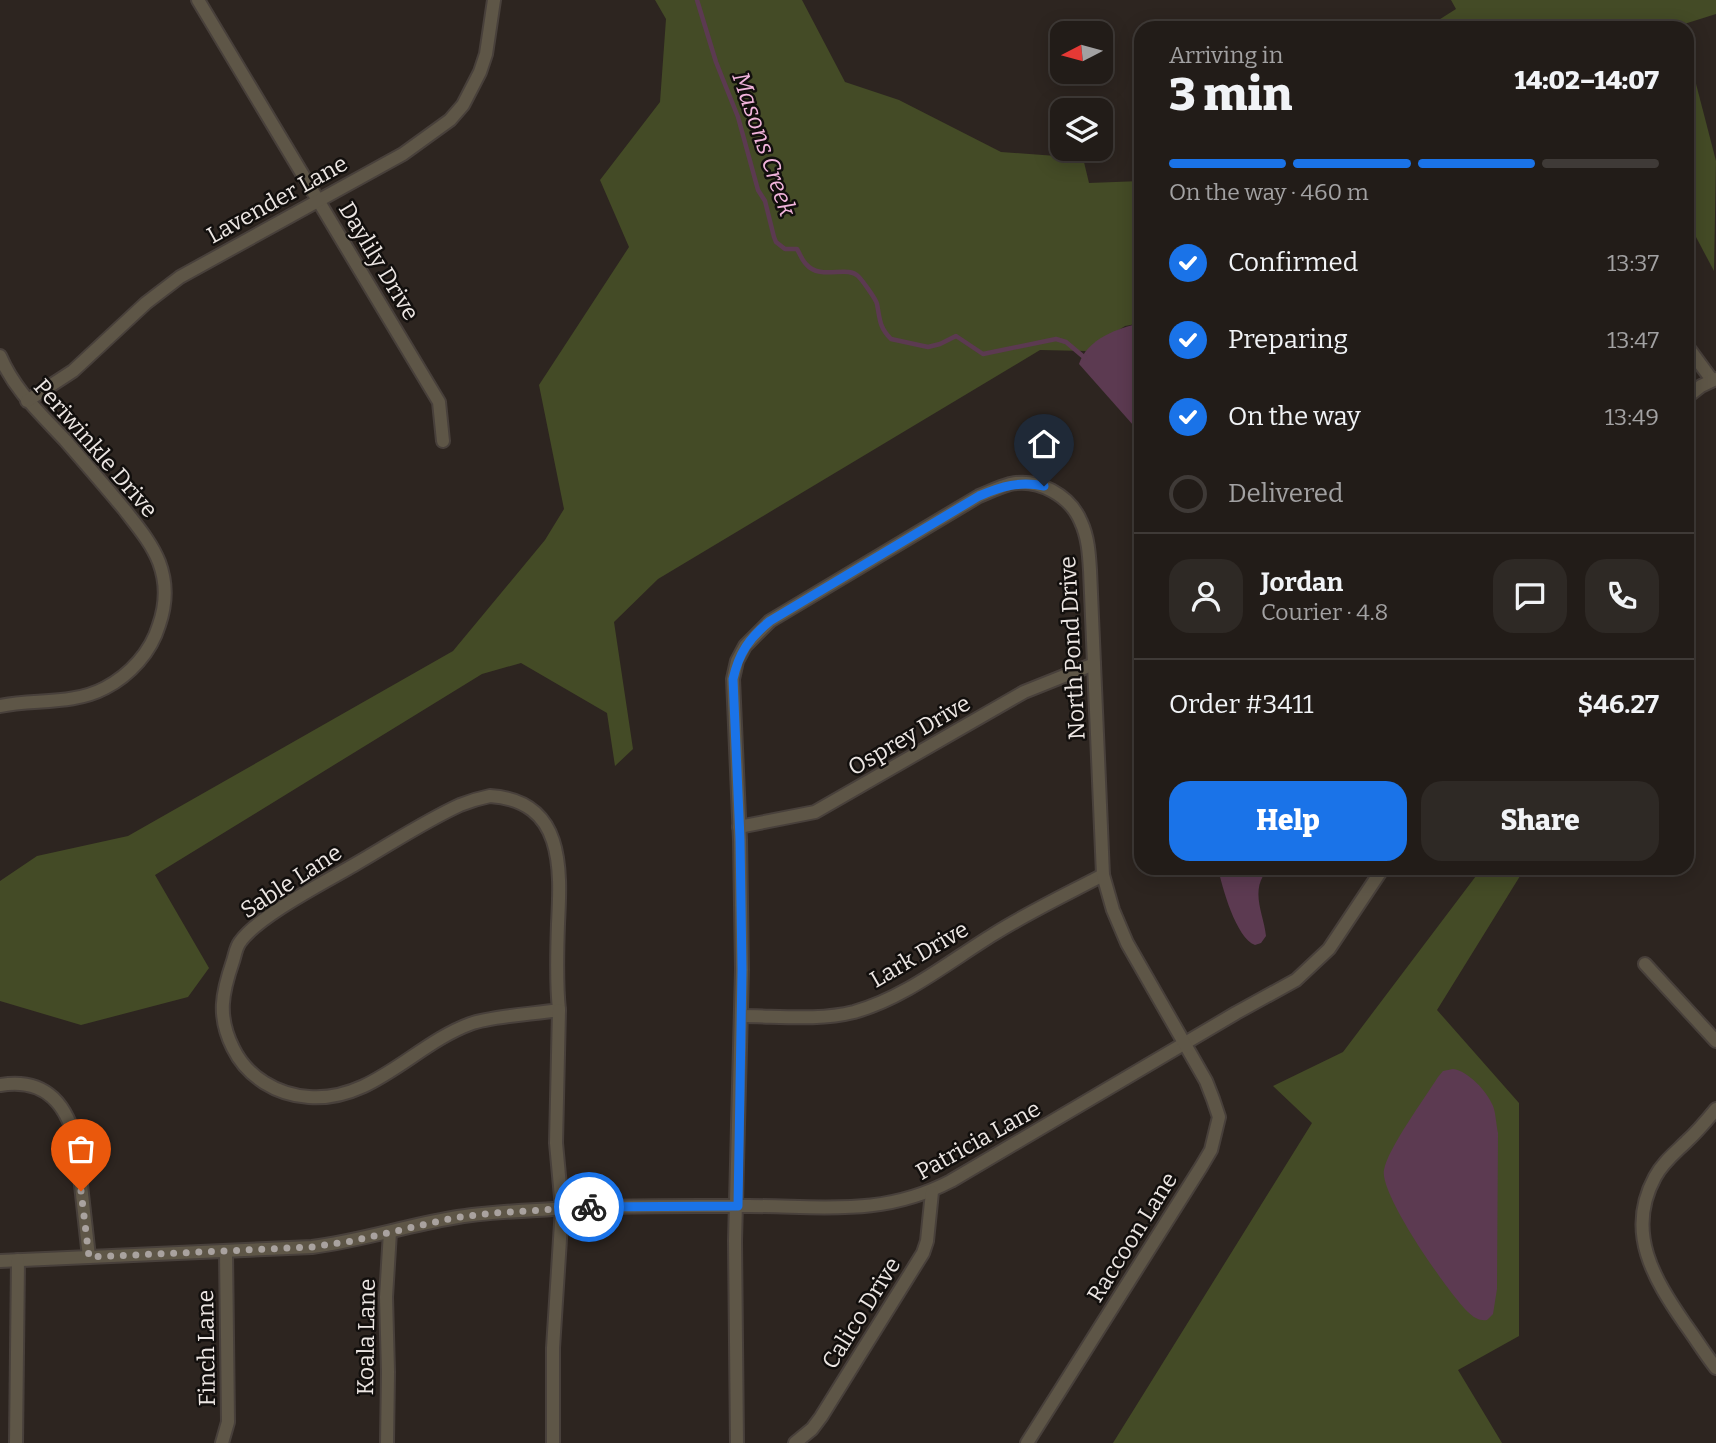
<!DOCTYPE html>
<html lang="en">
<head>
<meta charset="utf-8">
<style>
  body { margin:0; font-family:Bitter,serif; background:#2e2925; color:#f1f3f6; height:100vh; display:flex; flex-direction:column; font-size:26px; white-space:nowrap }
  * { box-sizing:border-box; margin:0 }
  p { font-size:23px; color:#a2a1a2 }
  .icon { flex:none; width:38px; height:38px; fill:none; stroke:currentColor; stroke-width:2; stroke-linecap:round; stroke-linejoin:round }
  .map { position:relative; flex:1; overflow:hidden }
  .side { position:absolute; left:1134px; top:21px; width:560px; height:854px; display:flex; flex-direction:column; background:#221c18; border-radius:21px; box-shadow:0 4px 18px #0003,0 0 0 2px #3f3a37 }
  .side>* { flex:none }
  .needle { width:46px; rotate:264deg }
  .controls { position:absolute; left:1050px; top:21px; display:grid; gap:14px }
  .controls a { display:grid; place-items:center; width:63px; height:63px; border-radius:14px; background:#221c18; box-shadow:0 4px 18px #0003,0 0 0 2px #3f3a37; font-size:35px }
  .pin { position:absolute; display:grid; place-items:center; width:60px; height:60px; color:#fff; margin:-72px -30px; border-radius:50% 50% 50% 0; rotate:-45deg; box-shadow:0 0 7px #0007 }
  .pin .icon { rotate:45deg }
  .courier { position:absolute; display:grid; place-items:center; width:70px; height:70px; margin:-35px; border:5px solid #1a73e8; border-radius:50%; background:#fff; color:#222; box-shadow:0 2px 9px #0007 }
  .headline em { font-style:normal; font-weight:800 }
  .headline div { display:flex; flex-direction:column-reverse }
  .headline { display:flex; align-items:center; justify-content:space-between; height:119px; padding:0 35px }
  h1 { font-size:46px; font-weight:800; line-height:52px }
  .bar { display:grid; grid-template-columns:repeat(4,1fr); gap:10px 7px; align-content:center; height:84px; padding:0 35px }
  .bar i { height:9px; border-radius:5px; background:#3f3a37 }
  .bar .selected { background:#1a73e8 }
  .bar p { grid-column:span 4 }
  .line { display:flex; align-items:center; gap:18px; padding:0 35px; border-top:2px solid #3f3a37 }
  .line div { flex:1 }
  .round { display:grid; place-items:center; flex:none; width:74px; height:74px; border-radius:21px; background:#2e2925 }
  ol { padding:0 35px; list-style:none }
  li { display:flex; align-items:center; gap:21px; height:77px }
  li p { margin-inline-start:auto }
  li .icon { padding:7px; border-radius:50%; background:#1a73e8; color:#fff; stroke-width:4 }
  li:last-child { color:#a2a1a2 }
  li i { width:38px; height:38px; border:4px solid #3f3a37; border-radius:50% }
  .primary-button { display:flex; gap:14px; margin-top:auto; padding:14px 35px }
  .primary-button a { flex:1; height:80px; border-radius:21px; background:#1a73e8; color:#fff; font-size:28px; font-weight:800; line-height:80px; text-align:center }
  .primary-button a+a { background:#2e2925; color:#f1f3f6 }
  .map>svg:first-child { display:block }
  .green { fill:#444b26 }
  .water { fill:#5c3a51 }
  .lines { fill:none; stroke-linecap:round; stroke-linejoin:round }
  .stream { stroke:#5c3a51; stroke-width:4.5 }
  .minor-casing { stroke:#48403b; stroke-width:16 }
  .minor { stroke:#5e5647; stroke-width:12 }
  .done { stroke:#a9a29f; stroke-width:7; stroke-dasharray:0 12.6 }
  .route { stroke:#1a73e8; stroke-width:9 }
  .labels { text-anchor:middle; stroke-width:5; stroke-linejoin:round; paint-order:stroke }
  .street-label { font-size:23px; fill:#ece6e3; stroke:#120f0d }
  .water-label { font-size:24px; font-style:italic; fill:#f2b4dc; stroke:#120f0d }
</style>
</head>
<body>
<div class="map">
<svg width="1716" height="1443" viewBox="0 0 1716 1443">
  <rect width="100%" height="100%" fill="#2d2520"/>
  <g class="green">
    <path d="M655 0H802L845 82 899 100 1001 152 1083 158 1089 183 1141 181V323L1125 326 1086 351 1040 350 658 579 614 622 633 749 615 766 607 713 521 663 482 674 155 875 209 968 188 997 81 1025 0 1001V881L37 856 128 836 453 651 545 540 564 509 539 385 629 247 600 180 660 102 666 19Z"/>
    <path d="M1451 0H1716V14L1681 25V28H1426L1456 9Z"/>
    <path d="M1687 49 1716 161 1714 271 1687 220Z"/>
    <path d="M1482 868H1525L1437 1010 1519 1103V1336L1458 1370 1502 1443H1113L1312 1123 1273 1086 1343 1052Z"/>
  </g>
  <g class="water">
    <path d="M1141 323V434L1079 364C1087 339 1118 328 1141 323Z"/>
    <path d="M1218 868H1335L1329 872 1272 873 1263 876C1252 895 1264 916 1266 936L1261 943 1255 945C1236 938 1222 887 1218 868Z"/>
    <path d="M1453 1069C1468 1071 1487 1091 1493 1106 1496 1114 1496 1124 1498 1133L1497 1289 1493 1314 1487 1320C1480 1321 1474 1318 1468 1312 1449 1294 1379 1194 1384 1170 1388 1148 1425 1098 1438 1077L1443 1071Z"/>
  </g>
  <g class="lines">
    <path class="stream" d="M697 0 716 62 738 117 758 190 765 201 774 237 776 242 785 249H797C800 254 802 260 806 264 820 281 847 265 858 276 862 280 876 299 877 304 880 319 879 327 891 339L928 347 940 344 956 336 983 354 1056 339 1066 342 1085 358"/>
    <g class="minor-casing">
      <g id="minor">
        <path d="M198 0 439 402 443 441"/>
        <path d="M1687 346 1712 380"/>
        <path d="M0 356C15 391 40 413 65 440 85 463 105 486 124 509 137 526 151 542 159 562 167 583 166 605 159 625 151 652 130 675 105 688 73 705 34 699 0 706"/>
        <path d="M1687 397 1701 386 1716 379"/>
        <path d="M27 401 73 371 146 303 180 277 403 154 450 120 463 105 480 72 486 54 494 0"/>
        <path d="M490 796C564 801 561 867 558 924 557 952 556 982 559 1010 535 1014 491 1016 470 1024 415 1044 372 1102 309 1097 277 1095 247 1077 233 1048 217 1016 222 993 233 961 235 955 236 947 240 942 258 916 325 882 354 865 389 845 423 822 460 805 470 801 480 798 490 796Z"/>
        <path d="M739 827 815 812 1024 692 1094 664"/>
        <path d="M1645 964 1716 1041"/>
        <path d="M741 1016C778 1016 818 1021 854 1012 905 998 950 961 994 934 1029 912 1067 894 1103 875"/>
        <path d="M0 1085C47 1077 69 1106 77 1149L89 1257"/>
        <path d="M1716 1109C1707 1120 1698 1131 1687 1141 1676 1152 1663 1162 1655 1177 1625 1232 1654 1279 1685 1324 1696 1339 1705 1354 1716 1368"/>
        <path d="M0 1261 312 1247C360 1241 405 1226 452 1218 486 1212 519 1211 553 1209 618 1205 684 1206 749 1206 823 1206 882 1217 951 1181L1236 1013 1296 980 1329 949 1383 868"/>
        <path d="M16 1443 18 1260"/>
        <path d="M222 1443 228 1422 226 1252"/>
        <path d="M387 1443 388 1372 386 1297 390 1232"/>
        <path d="M553 1443V1348L562 1208 556 1143 559 1010"/>
        <path d="M737 1443 735 1241 742 970 740 840 733 679 737 661 745 646 770 621 979 496C989 492 999 487 1010 484 1038 478 1070 495 1081 522 1088 537 1089 554 1090 570L1103 875 1113 910 1127 943 1206 1081 1213 1099 1219 1117 1211 1150 1201 1167 1027 1443"/>
        <path d="M795 1443 812 1429 821 1417 923 1253 927 1241 932 1192"/>
      </g>
    </g>
    <use href="#minor" class="minor"/>
  </g>
  <g class="lines">
    <path class="done" d="M81 1191 89 1257 312 1247 352 1241 453 1218 494 1213 589 1207"/>
    <path class="route" d="M589 1207 738 1206 742 970 740 839 733 679C739 653 749 638 770 621L979 496C1002 486 1020 481 1044 486"/>
  </g>
  <g class="labels">
    <g class="street-label">
      <text transform="translate(277 199) rotate(-29)" y="8">Lavender Lane</text>
      <text transform="translate(379 261) rotate(59)" y="8">Daylily Drive</text>
      <text transform="translate(96 448) rotate(49)" y="8">Periwinkle Drive</text>
      <text transform="translate(1072 648) rotate(-93)" y="8">North Pond Drive</text>
      <text transform="translate(909 735) rotate(-30)" y="8">Osprey Drive</text>
      <text transform="translate(291 881) rotate(-33)" y="8">Sable Lane</text>
      <text transform="translate(919 954) rotate(-30)" y="8">Lark Drive</text>
      <text transform="translate(978 1140) rotate(-29)" y="8">Patricia Lane</text>
      <text transform="translate(1132 1237) rotate(-58)" y="8">Raccoon Lane</text>
      <text transform="translate(861 1313) rotate(-58)" y="8">Calico Drive</text>
      <text transform="translate(366 1337) rotate(-89)" y="8">Koala Lane</text>
      <text transform="translate(206 1348) rotate(-91)" y="8">Finch Lane</text>
    </g>
    <g class="water-label">
      <text transform="translate(764 144) rotate(71)" y="8">Masons Creek</text>
    </g>
  </g>
</svg>
<div class="controls">
<a><svg class="needle" viewBox="-14 -14 28 28"><path d="M0-13l5 13h-10z" fill="#e53935"/><path d="M0 13l5-13h-10z" fill="#a2a1a2"/></svg></a>
<a><svg class="icon" aria-label="layers" viewBox="0 0 24 24"><path d="M12 4l9 5-9 5-9-5zM3 14l9 5 9-5"/></svg></a>
</div>
<div class="pin" style="left:81px;top:1191px;background:#ea580c"><svg class="icon" aria-label="bag" viewBox="0 0 24 24"><path d="M5 8h14l-1 12H6zM9 8a3 3 0 0 1 6 0"/></svg></div>
<div class="pin" style="left:1044px;top:486px;background:#1f2937"><svg class="icon" aria-label="home" viewBox="0 0 24 24"><path d="M3 11l9-7 9 7M6 9v11h12V9"/></svg></div>
<div class="courier" style="left:589px;top:1207px"><svg class="icon" aria-label="bike" viewBox="0 0 24 24"><circle cx="6" cy="16" r="4"/><circle cx="18" cy="16" r="4"/><path d="M6 16l4-8h5l3 8M10 8l3 8H6M13 5h3"/></svg></div>
<section class="side">
<div class="headline"><div><h1>3 min</h1><p>Arriving in</p></div><em>14:02–14:07</em></div>
<div class="bar"><i class="selected"></i><i class="selected"></i><i class="selected"></i><i></i><p>On the way · 460 m</p></div>
<ol>
<li><svg class="icon" aria-label="check" viewBox="0 0 24 24"><path d="M5 12l5 5 9-10"/></svg>Confirmed<p>13:37</p></li>
<li><svg class="icon" aria-label="check" viewBox="0 0 24 24"><path d="M5 12l5 5 9-10"/></svg>Preparing<p>13:47</p></li>
<li><svg class="icon" aria-label="check" viewBox="0 0 24 24"><path d="M5 12l5 5 9-10"/></svg>On the way<p>13:49</p></li>
<li><i></i>Delivered</li>
</ol>
<div class="line" style="height:126px"><a class="round"><svg class="icon" aria-label="person" viewBox="0 0 24 24"><circle cx="12" cy="8" r="4"/><path d="M4 21q1-7 8-7t8 7"/></svg></a><div><b>Jordan</b><p>Courier · 4.8</p></div><a class="round"><svg class="icon" aria-label="chat" viewBox="0 0 24 24"><path d="M4 5h16v11H9l-5 4z"/></svg></a><a class="round"><svg class="icon" aria-label="phone" viewBox="0 0 24 24"><path d="M5 4h4l2 5-3 2q2 4 5 5l2-3 5 2v4C11 20 4 13 5 4z"/></svg></a></div>
<div class="line" style="height:91px"><div>Order #3411</div><b>$46.27</b></div>
<div class="primary-button"><a>Help</a><a>Share</a></div>
</section>
</div>
</body>
</html>
